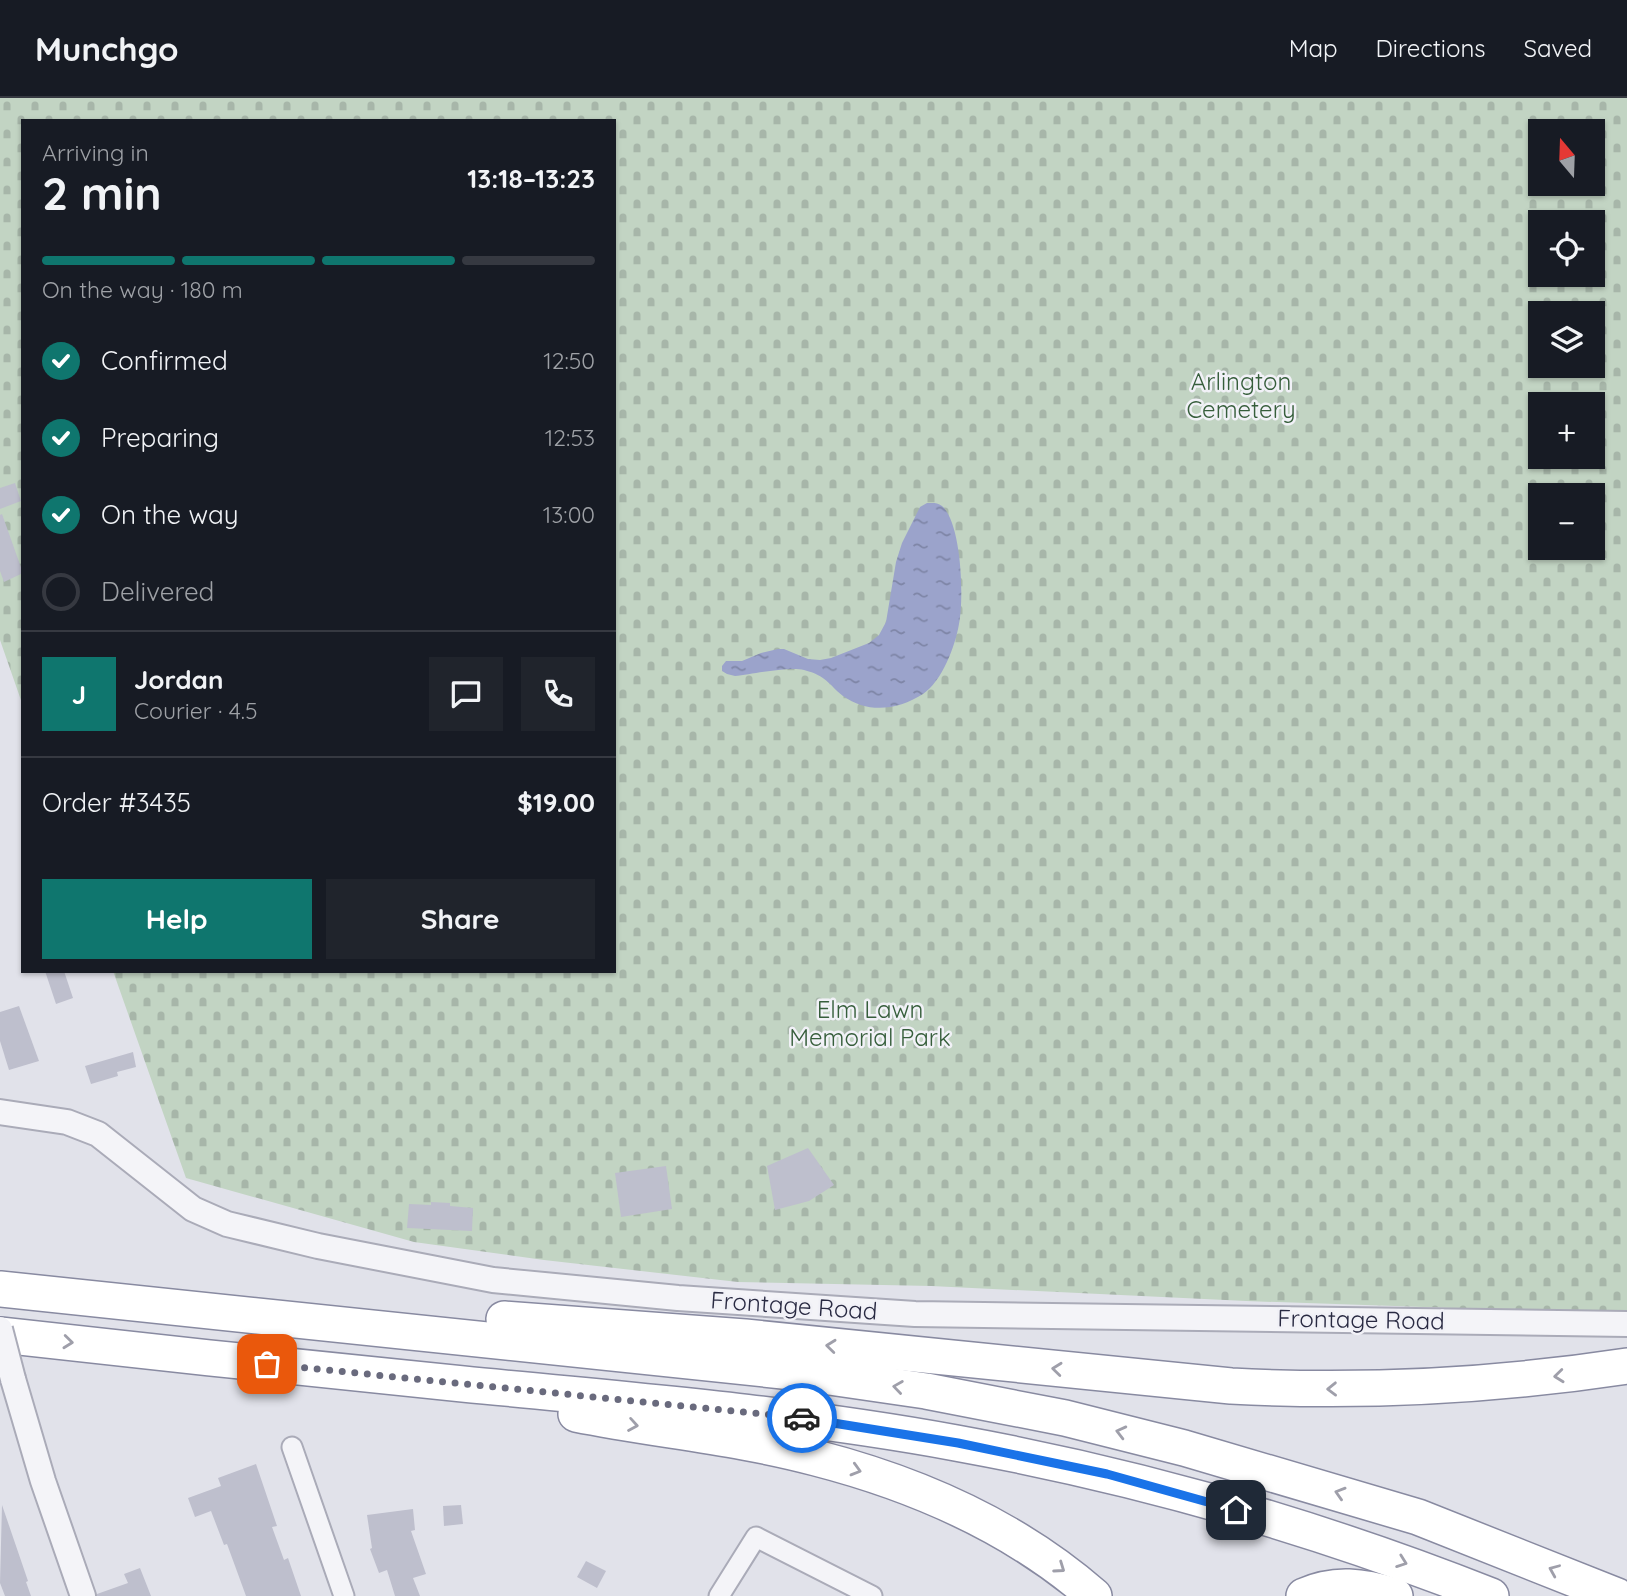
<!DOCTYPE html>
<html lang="en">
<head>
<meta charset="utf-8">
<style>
  body { margin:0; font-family:Quicksand,sans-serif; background:#20242c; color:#f1f3f6; height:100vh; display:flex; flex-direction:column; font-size:26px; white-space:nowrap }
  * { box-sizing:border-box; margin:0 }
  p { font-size:23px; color:#9ea1a6 }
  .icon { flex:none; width:38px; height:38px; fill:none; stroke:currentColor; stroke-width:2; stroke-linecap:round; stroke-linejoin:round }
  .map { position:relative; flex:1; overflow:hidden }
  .drawer { position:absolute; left:21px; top:21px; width:595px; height:854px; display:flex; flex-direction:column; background:#171b24; border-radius:0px; box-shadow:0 2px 5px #0004 }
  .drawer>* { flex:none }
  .needle { width:46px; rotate:341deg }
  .controls { position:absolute; left:1528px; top:21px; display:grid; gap:14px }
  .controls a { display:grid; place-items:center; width:77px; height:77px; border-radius:0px; background:#171b24; box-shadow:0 2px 5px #0004; font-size:35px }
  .pin { position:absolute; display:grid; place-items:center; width:60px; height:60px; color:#fff; margin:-30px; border-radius:14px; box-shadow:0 4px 10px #0006 }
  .courier { position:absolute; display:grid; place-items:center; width:70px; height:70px; margin:-35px; border:5px solid #1a73e8; border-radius:50%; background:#fff; color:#222; box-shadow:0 2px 9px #0007 }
  .overview em { font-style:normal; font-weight:700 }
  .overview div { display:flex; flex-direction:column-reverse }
  .overview { display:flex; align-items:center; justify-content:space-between; height:119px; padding:0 21px }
  h1 { font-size:46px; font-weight:700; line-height:52px }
  .bar { display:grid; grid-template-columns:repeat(4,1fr); gap:10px 7px; align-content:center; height:84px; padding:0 21px }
  .bar i { height:9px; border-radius:5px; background:#363941 }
  .bar .selected { background:#0f766e }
  .bar p { grid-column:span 4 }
  .line { display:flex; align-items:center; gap:18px; padding:0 21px; border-top:2px solid #363941 }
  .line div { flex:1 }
  .round { display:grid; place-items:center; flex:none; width:74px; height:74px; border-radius:0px; background:#20242c }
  ol { padding:0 21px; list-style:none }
  li { display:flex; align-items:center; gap:21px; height:77px }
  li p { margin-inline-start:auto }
  li .icon { padding:7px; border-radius:50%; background:#0f766e; color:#fff; stroke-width:4 }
  li:last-child { color:#9ea1a6 }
  li i { width:38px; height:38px; border:4px solid #363941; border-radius:50% }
  .button { display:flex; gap:14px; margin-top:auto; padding:14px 21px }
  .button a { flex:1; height:80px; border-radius:0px; background:#0f766e; color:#fff; font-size:28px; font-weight:700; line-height:80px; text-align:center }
  .button a+a { background:#20242c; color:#f1f3f6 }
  header { display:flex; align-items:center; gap:42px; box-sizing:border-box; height:98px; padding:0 35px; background:#171b24; border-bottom:2px solid #363941 }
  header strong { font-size:33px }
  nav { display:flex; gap:38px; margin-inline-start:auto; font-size:24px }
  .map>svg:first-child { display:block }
  .cemetery { fill:url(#cemetery-stones); fill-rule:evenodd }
  .water { fill:url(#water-ripples) }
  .building { fill:#bebfcd }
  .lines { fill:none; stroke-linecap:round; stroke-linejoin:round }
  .minor-casing { stroke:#aaabb8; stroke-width:23 }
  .tertiary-casing { stroke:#aaabb8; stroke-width:28 }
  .motorway-casing { stroke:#888aa1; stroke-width:38 }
  .minor { stroke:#f4f4f8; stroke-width:19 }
  .tertiary { stroke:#f4f4f8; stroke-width:24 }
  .motorway { stroke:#fff; stroke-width:35 }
  .tertiary-bridge-casing { stroke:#aaabb8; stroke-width:28; stroke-linecap:butt }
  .tertiary-bridge { stroke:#f4f4f8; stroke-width:24 }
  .oneway { stroke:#9f9faa }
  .done { stroke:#696a7d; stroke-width:7; stroke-dasharray:0 12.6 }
  .route { stroke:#1a73e8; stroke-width:9 }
  .labels { text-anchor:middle; stroke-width:5; stroke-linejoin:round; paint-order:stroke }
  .park-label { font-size:24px; fill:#365e3b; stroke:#f1f1f7 }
  .street-label { font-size:24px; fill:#292a42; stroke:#f1f1f7 }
</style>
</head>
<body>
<header>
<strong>Munchgo</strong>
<nav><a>Map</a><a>Directions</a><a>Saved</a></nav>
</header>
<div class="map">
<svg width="1627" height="1498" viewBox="0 0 1627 1498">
  <defs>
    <pattern id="cemetery-stones" width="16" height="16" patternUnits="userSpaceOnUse" patternTransform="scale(1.75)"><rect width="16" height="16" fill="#c2d4c3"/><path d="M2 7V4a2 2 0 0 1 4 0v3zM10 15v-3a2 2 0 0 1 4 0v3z" fill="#a7b6a9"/></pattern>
    <pattern id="water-ripples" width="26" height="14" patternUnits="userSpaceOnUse" patternTransform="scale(1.75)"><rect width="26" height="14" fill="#9ba3cb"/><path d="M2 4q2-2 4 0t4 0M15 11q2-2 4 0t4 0" fill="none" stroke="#7e85a6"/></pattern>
  </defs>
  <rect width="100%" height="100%" fill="#e1e2ea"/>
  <path class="cemetery" d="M0 0H1627V1216L1246 1203 931 1188 738 1184 544 1162 414 1144 186 1080 113 873H614V23H23V608L0 542ZM1540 33H1592V86H1540ZM1540 124H1592V177H1540ZM1540 215H1592V268H1540ZM1540 306H1592V359H1540ZM1540 397H1592V450H1540Z"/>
  <path class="water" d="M927 405C932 405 937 404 942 408 962 426 964 501 959 526 955 549 942 583 923 596 898 612 868 616 843 598 828 586 827 578 804 572 789 568 754 576 735 578L727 576 722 573V568L726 563H742L761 555 778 551H784L808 561 820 562 831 560 869 545 879 537 886 524 896 464 902 445 920 409Z"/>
  <g class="building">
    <path d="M15 385 21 403 0 411V390Z"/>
    <path d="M2 416 23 475 4 484 0 473V417Z"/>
    <path d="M45 873H64L73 900 56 906Z"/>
    <path d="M19 908 39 963 9 972 0 943V914Z"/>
    <path d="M133 954 136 969 117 974 118 978 91 986 85 968Z"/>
    <path d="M808 1050 834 1087 809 1103 775 1112 767 1068Z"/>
    <path d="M666 1068 672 1111 621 1119 615 1075Z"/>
    <path d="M431 1104 450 1105V1108L473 1110 472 1133 407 1130 409 1106 431 1107Z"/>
    <path d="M256 1366 277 1428 272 1429 284 1462 288 1460 301 1498H246L227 1446 224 1447 211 1413 195 1419 188 1400 221 1388 218 1380Z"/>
    <path d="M2 1407 28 1483 26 1484 31 1498H5L0 1485Z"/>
    <path d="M461 1407 463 1426 444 1428 443 1408Z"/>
    <path d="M413 1411 415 1432 411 1433 426 1476 413 1480 420 1498H395L387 1472 379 1475 370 1451 372 1450 367 1417Z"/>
    <path d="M586 1463 606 1473 597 1490 577 1479Z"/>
    <path d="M140 1470 151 1498H97V1496L128 1485 124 1476Z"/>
  </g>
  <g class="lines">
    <g class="minor-casing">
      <g id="minor">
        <path d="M292 1349 344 1498"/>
        <path d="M719 1498 756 1439 872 1498"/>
      </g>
    </g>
    <g class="tertiary-casing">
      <g id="tertiary">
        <path d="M0 1014 67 1024 98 1036 193 1111 227 1126 318 1148 493 1182 678 1200 915 1216 1627 1226"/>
        <path d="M13 1281 43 1383 83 1498"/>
      </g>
    </g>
    <g class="motorway-casing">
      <g id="motorway">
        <path d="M0 1191 802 1275 926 1293 1065 1320 1184 1350 1418 1419 1617 1498"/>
        <path d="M504 1221 745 1239 1231 1288C1364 1295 1495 1288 1627 1268"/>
        <path d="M0 1237C154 1254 309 1271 463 1286 628 1302 793 1315 956 1345 1138 1378 1319 1430 1491 1498"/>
        <path d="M576 1316C656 1332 738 1339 816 1360 917 1386 1015 1429 1094 1498"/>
        <path d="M1304 1498C1335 1484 1363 1488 1395 1498"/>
      </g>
    </g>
    <use href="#minor" class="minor"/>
    <use href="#tertiary" class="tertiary"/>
    <use href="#motorway" class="motorway"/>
    <g class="tertiary-bridge-casing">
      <path id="tertiary-bridge" d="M0 1231 13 1281"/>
    </g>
    <use href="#tertiary-bridge" class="tertiary-bridge"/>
  </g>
  <defs><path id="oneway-chevron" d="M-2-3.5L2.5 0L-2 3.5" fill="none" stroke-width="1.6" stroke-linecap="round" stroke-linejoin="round" transform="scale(1.75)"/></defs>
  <g class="oneway">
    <use href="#oneway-chevron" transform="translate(68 1244) rotate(6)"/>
    <use href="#oneway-chevron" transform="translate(831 1248) rotate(-174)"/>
    <use href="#oneway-chevron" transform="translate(1057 1271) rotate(-174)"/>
    <use href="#oneway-chevron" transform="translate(1559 1278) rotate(174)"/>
    <use href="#oneway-chevron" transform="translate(898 1289) rotate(-172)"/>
    <use href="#oneway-chevron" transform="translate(1332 1291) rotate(179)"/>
    <use href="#oneway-chevron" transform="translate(633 1327) rotate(10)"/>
    <use href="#oneway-chevron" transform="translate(1121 1334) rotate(-166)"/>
    <use href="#oneway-chevron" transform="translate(856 1372) rotate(16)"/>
    <use href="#oneway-chevron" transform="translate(1340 1395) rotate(-163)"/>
    <use href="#oneway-chevron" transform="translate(1402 1464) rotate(20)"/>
    <use href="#oneway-chevron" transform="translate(1060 1470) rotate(35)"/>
    <use href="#oneway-chevron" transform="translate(1554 1472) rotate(-157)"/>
  </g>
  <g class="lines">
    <path class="done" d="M267 1266 802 1320"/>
    <path class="route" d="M802 1320 958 1345 1107 1376 1236 1412"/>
  </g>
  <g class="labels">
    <g class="park-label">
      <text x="1241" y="292">Arlington<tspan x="1241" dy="28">Cemetery</tspan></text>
      <text x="870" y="920">Elm Lawn<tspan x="870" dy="28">Memorial Park</tspan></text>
    </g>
    <g class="street-label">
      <text transform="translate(794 1208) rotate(4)" y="8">Frontage Road</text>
      <text transform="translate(1361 1222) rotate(1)" y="8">Frontage Road</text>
    </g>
  </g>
</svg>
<div class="controls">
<a><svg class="needle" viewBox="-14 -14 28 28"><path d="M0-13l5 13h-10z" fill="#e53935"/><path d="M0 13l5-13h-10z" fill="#9ea1a6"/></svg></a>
<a><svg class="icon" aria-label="locate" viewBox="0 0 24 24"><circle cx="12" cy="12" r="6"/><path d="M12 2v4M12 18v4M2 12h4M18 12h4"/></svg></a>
<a><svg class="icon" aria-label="layers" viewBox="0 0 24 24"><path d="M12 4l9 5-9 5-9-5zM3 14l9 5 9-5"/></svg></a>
<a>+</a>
<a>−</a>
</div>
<div class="pin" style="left:267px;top:1266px;background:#ea580c"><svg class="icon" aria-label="bag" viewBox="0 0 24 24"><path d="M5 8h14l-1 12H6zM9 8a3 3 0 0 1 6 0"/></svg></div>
<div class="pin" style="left:1236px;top:1412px;background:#1f2937"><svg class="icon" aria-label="home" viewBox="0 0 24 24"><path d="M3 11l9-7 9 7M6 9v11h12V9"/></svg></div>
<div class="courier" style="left:802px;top:1320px"><svg class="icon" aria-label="car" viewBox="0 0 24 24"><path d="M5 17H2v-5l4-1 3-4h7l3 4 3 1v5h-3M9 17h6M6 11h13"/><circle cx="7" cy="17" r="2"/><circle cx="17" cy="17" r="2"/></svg></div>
<section class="drawer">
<div class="overview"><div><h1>2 min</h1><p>Arriving in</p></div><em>13:18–13:23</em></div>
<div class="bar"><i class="selected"></i><i class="selected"></i><i class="selected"></i><i></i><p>On the way · 180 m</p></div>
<ol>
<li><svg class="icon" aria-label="check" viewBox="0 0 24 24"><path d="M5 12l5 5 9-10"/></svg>Confirmed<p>12:50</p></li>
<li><svg class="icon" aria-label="check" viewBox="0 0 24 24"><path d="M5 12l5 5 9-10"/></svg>Preparing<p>12:53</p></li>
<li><svg class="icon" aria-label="check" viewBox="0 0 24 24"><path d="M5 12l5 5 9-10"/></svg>On the way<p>13:00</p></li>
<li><i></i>Delivered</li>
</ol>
<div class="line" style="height:126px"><b class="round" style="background:#0f766e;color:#fff">J</b><div><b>Jordan</b><p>Courier · 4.5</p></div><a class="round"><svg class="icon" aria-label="chat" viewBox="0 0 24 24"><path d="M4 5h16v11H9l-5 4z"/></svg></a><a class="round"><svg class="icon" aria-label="phone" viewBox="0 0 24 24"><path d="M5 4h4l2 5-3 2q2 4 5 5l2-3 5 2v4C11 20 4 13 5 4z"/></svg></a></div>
<div class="line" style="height:91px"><div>Order #3435</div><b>$19.00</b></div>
<div class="button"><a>Help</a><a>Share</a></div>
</section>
</div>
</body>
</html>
